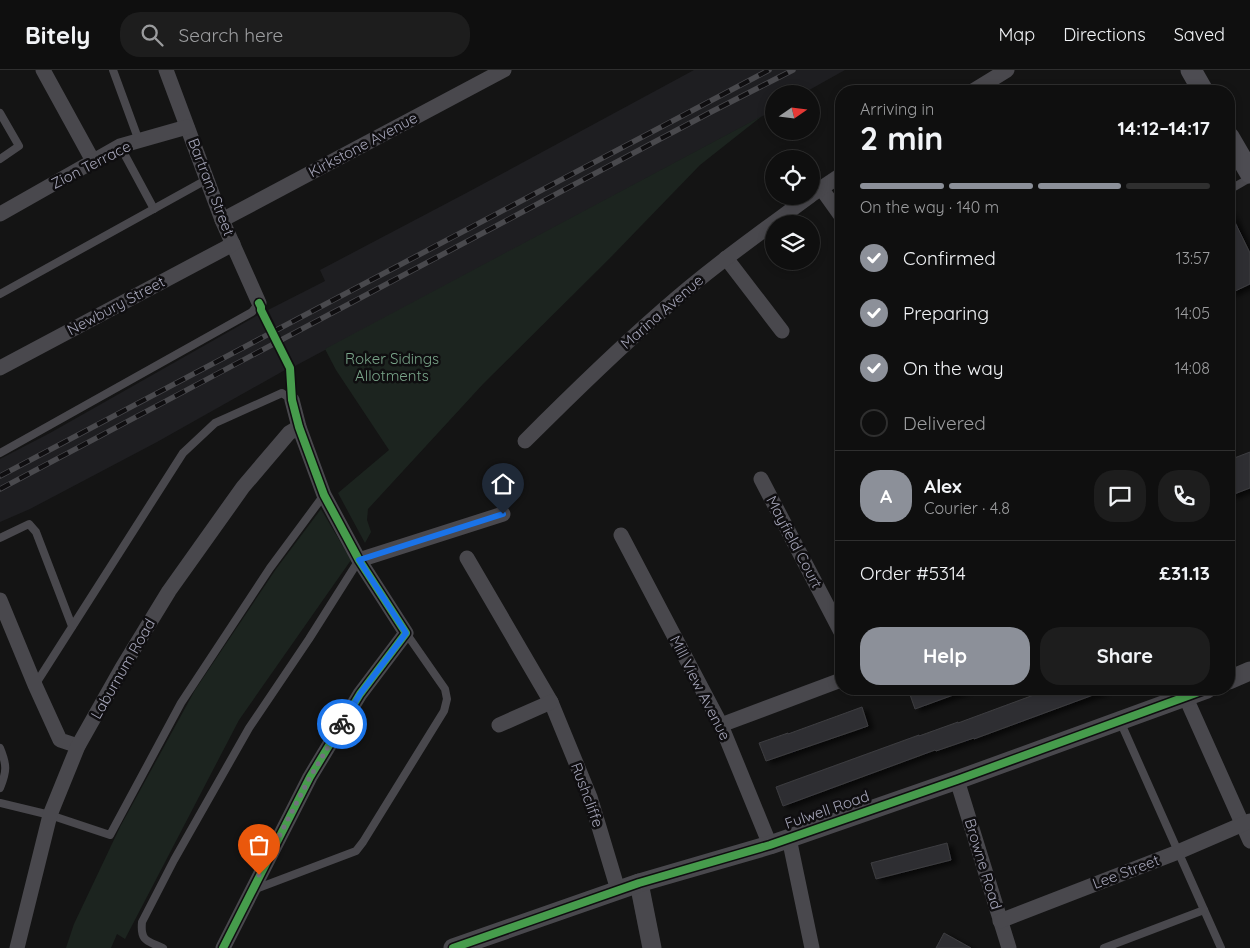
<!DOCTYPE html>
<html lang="en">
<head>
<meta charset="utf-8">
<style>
  body { margin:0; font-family:Quicksand,sans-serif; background:#1d1d1d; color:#f1f3f6; height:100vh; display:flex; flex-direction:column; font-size:19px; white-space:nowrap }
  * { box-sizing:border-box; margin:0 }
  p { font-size:16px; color:#9b9c9e }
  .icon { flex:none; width:28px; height:28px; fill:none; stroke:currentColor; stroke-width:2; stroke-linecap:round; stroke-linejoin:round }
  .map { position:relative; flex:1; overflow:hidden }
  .details { position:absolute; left:835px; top:15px; width:400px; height:610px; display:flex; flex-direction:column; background:#0f0f0f; border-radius:20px; box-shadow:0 2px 8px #0003,0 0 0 1px #2f2f2f }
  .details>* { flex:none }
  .needle { width:32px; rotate:76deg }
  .tools { position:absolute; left:765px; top:15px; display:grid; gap:10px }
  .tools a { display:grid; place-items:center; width:55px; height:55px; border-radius:50%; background:#0f0f0f; box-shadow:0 2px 8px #0003,0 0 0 1px #2f2f2f; font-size:25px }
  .pin { position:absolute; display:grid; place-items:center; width:42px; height:42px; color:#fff; margin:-51px -21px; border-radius:50% 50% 50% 0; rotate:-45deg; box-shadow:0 0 5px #0007 }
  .pin .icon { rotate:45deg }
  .courier { position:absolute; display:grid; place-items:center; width:50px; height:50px; margin:-25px; border:4px solid #1a73e8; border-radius:50%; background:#fff; color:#222; box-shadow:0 1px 6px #0007 }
  .overview em { font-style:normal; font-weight:800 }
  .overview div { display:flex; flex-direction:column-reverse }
  .overview { display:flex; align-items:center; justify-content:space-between; height:85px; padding:0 25px }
  h1 { font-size:32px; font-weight:800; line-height:38px }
  .bar { display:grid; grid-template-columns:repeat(4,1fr); gap:8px 5px; align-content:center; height:60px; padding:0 25px }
  .bar i { height:6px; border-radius:4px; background:#2f2f2f }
  .bar .on { background:#8c9099 }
  .bar p { grid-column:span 4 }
  .line { display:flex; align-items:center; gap:12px; padding:0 25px; border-top:1px solid #2f2f2f }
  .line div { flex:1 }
  .round { display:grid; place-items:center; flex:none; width:52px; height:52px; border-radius:20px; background:#1d1d1d }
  ol { padding:0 25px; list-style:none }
  li { display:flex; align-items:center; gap:15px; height:55px }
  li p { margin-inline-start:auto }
  li .icon { padding:5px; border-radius:50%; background:#8c9099; color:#fff; stroke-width:4 }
  li:last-child { color:#9b9c9e }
  li i { width:28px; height:28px; border:2px solid #2f2f2f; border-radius:50% }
  .action { display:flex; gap:10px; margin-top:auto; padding:10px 25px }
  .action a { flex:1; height:58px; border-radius:20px; background:#8c9099; color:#fff; font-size:20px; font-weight:800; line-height:58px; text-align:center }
  .action a+a { background:#1d1d1d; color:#f1f3f6 }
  header { display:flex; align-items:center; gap:30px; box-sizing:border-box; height:70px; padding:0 25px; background:#0f0f0f; border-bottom:1px solid #2f2f2f }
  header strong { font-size:24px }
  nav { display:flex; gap:28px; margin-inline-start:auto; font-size:18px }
  .search { width:350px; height:45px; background:#1d1d1d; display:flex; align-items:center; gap:12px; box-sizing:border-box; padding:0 18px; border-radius:20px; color:#9b9c9e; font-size:19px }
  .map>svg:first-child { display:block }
  .built { fill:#1e1e21 }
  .green { fill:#1c241f }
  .building { fill:#2f2f31; stroke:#3d3d41; filter:url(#shadow) }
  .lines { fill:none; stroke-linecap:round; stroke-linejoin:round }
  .service { stroke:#49484d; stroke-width:8 }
  .minor { stroke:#49484d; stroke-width:15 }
  .tertiary { stroke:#49484d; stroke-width:19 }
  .secondary { stroke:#4d4c52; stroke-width:21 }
  .rail-casing { stroke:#49494d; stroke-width:5.5 }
  .rail { stroke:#0f0e10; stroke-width:4; stroke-dasharray:11; stroke-linecap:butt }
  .cycleway-casing { stroke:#0f0e10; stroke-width:11 }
  .cycleway { stroke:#469c4c; stroke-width:8 }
  .done { stroke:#72727e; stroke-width:5; stroke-dasharray:0 9 }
  .route { stroke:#1a73e8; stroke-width:6 }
  .labels { text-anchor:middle; stroke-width:5; stroke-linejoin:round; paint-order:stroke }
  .street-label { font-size:15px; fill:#a4a4b7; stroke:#0f0e10 }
  .park-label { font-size:15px; fill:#79a489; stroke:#0f0e10 }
</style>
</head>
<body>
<header>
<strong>Bitely</strong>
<div class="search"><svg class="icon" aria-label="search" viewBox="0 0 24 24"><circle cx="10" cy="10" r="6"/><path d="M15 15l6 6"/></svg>Search here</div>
<nav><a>Map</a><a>Directions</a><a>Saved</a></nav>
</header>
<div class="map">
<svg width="1250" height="878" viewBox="0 0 1250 878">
  <defs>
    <filter id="shadow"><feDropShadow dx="5.5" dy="3" stdDeviation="2.5" flood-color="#0009"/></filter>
  </defs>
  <rect width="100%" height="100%" fill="#141414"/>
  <g class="built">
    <path d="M694 0H845L802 24H774V40L295 296 268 240 325 211 320 200 470 121Z"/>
    <path d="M258 245 285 300 157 372 30 439 0 452V389L50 363Z"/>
  </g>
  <g class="green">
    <path d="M762 46 700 95 610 188 483 314 368 439 367 450 371 462 365 473 338 423 389 380 336 300 325 279Z"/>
    <path d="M321 439 351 490 239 650 125 869 117 864 111 878H66L74 854 120 757 195 620 276 499Z"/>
  </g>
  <g class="building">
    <path d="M1229 140 1250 183V214L1229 224Z"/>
    <path d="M1250 382V418L1229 426V390Z"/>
    <path d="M908 619H966L967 620 915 639Z"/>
    <path d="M1050 619H1104V621L974 669V668L936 681 935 680 783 736 776 717 919 665V666L958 652V653Z"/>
    <path d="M862 637 868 656 766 691 759 673 788 663V664Z"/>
    <path d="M947 773 951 790 876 809 871 793Z"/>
    <path d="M944 863 971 878H936Z"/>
  </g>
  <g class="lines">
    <g class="service">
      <path d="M113 0 139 71"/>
      <path d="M0 43 19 76 0 89"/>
      <path d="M120 76 154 139"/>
      <path d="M1229 120 1250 108"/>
      <path d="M0 224 206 110"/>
      <path d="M0 383 252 242 259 233"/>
      <path d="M0 468 29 454 36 462 72 556"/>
      <path d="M35 615 183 383 215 353 282 323 292 330"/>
      <path d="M1120 651 1221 878"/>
      <path d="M0 678C7 695 7 701 0 718"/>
      <path d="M0 733 50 745 110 765 181 633 270 498 324 425"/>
      <path d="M253 820 356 781 363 772 444 641 447 629 445 619 406 563"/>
      <path d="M163 878C148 871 140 872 142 852L174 790 249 658 309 569 359 490"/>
      <path d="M1104 878 1204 840"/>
    </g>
    <g class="minor">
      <path d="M43 0 93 91"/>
      <path d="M166 0 222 150 259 233"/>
      <path d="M973 21 1007 0"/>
      <path d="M821 118 841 146"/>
      <path d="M811 125 841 105"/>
      <path d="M0 144 120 76 187 57"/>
      <path d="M222 150 504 0"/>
      <path d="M726 188 782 261"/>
      <path d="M0 298 233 174"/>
      <path d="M525 371C570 326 615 282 663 240 709 199 760 163 810 126"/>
      <path d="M761 409 841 562"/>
      <path d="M621 465 721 655 770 775"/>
      <path d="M467 488 551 632 590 727 618 820"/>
      <path d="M359 490 503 444"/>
      <path d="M0 530 35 615 60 670 78 676"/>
      <path d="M1182 619 1250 771"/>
      <path d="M499 655 551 632"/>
      <path d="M721 655 841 610"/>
      <path d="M957 710 1009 878"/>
      <path d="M789 768 812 878"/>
      <path d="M1000 851 1178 782 1250 751"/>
      <path d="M17 878 50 745 78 676 122 598 169 521 243 417 289 363 299 357"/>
      <path d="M223 878 310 707 360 624 406 563 359 490 324 425 299 357 292 330"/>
    </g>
    <g class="tertiary">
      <path d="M1229 610 1250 601"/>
      <path d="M639 813 652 878"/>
      <path d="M453 878 639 813 770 775 957 710 1207 619"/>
    </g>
    <g class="secondary">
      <path d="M1191 0 1203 21"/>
      <path d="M1229 67 1250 103"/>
    </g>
    <g class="rail-casing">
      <g id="rail">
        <path d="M0 406 769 0"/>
        <path d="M0 419 711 42 793 0"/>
      </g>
    </g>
    <use href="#rail" class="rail"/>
    <g class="cycleway-casing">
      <g id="cycleway">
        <path d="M223 878 310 707 360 624 406 563 359 490 324 425 299 357 292 330 290 298 261 240V237L259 233"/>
        <path d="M453 878 639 813 770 775 957 710 1207 619"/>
      </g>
    </g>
    <use href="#cycleway" class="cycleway"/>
  </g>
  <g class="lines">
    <path class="done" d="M259 805 310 707 342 654"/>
    <path class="route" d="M342 654 360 624 406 563 359 490 503 444"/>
  </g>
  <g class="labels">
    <g class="street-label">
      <text transform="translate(363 75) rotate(-28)" y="5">Kirkstone Avenue</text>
      <text transform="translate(91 95) rotate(-27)" y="5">Zion Terrace</text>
      <text transform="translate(211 117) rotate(69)" y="5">Bartram Street</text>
      <text transform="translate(116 236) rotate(-28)" y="5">Newbury Street</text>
      <text transform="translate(662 242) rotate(-41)" y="5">Marina Avenue</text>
      <text transform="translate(794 472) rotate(62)" y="5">Mayfield Court</text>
      <text transform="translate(123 599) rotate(-60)" y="5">Laburnum Road</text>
      <text transform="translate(700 618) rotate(63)" y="5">Mill View Avenue</text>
      <text transform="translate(587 725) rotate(70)" y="5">Rushcliffe</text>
      <text transform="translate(827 740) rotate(-19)" y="5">Fulwell Road</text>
      <text transform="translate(983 794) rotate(73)" y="5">Browne Road</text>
      <text transform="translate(1126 802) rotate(-21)" y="5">Lee Street</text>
    </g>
    <g class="park-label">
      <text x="392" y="294">Roker Sidings<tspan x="392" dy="17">Allotments</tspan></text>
    </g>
  </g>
</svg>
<div class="tools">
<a><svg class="needle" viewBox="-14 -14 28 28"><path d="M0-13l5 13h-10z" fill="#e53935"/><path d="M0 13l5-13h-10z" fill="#9b9c9e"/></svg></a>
<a><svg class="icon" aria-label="locate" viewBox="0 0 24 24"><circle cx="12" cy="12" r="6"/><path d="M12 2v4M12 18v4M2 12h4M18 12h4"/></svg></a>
<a><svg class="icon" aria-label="layers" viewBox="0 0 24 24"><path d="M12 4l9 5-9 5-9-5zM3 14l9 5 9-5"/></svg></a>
</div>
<div class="pin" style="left:259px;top:805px;background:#ea580c"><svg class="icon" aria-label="bag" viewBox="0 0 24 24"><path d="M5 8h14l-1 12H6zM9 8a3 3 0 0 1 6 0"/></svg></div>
<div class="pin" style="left:503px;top:444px;background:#1f2937"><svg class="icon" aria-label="home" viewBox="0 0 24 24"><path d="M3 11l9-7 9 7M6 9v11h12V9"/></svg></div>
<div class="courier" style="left:342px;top:654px"><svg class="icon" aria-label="bike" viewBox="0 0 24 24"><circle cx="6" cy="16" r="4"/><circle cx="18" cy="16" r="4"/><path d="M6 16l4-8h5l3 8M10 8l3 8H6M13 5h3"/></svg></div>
<section class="details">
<div class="overview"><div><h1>2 min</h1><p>Arriving in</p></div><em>14:12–14:17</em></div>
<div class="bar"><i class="on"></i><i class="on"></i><i class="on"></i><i></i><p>On the way · 140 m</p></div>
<ol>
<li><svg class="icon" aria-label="check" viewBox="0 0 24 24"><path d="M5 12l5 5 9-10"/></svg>Confirmed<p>13:57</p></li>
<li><svg class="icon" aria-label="check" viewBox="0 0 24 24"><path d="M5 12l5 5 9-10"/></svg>Preparing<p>14:05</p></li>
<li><svg class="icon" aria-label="check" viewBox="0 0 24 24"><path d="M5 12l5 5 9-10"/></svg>On the way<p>14:08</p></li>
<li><i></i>Delivered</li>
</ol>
<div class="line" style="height:90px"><b class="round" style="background:#8c9099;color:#fff">A</b><div><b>Alex</b><p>Courier · 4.8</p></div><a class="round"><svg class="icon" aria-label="chat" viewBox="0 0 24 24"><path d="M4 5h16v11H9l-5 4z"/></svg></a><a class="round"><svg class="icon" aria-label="phone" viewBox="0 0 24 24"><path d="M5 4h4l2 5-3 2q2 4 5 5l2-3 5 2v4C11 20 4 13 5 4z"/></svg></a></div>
<div class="line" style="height:65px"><div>Order #5314</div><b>£31.13</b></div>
<div class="action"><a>Help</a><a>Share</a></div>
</section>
</div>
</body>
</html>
